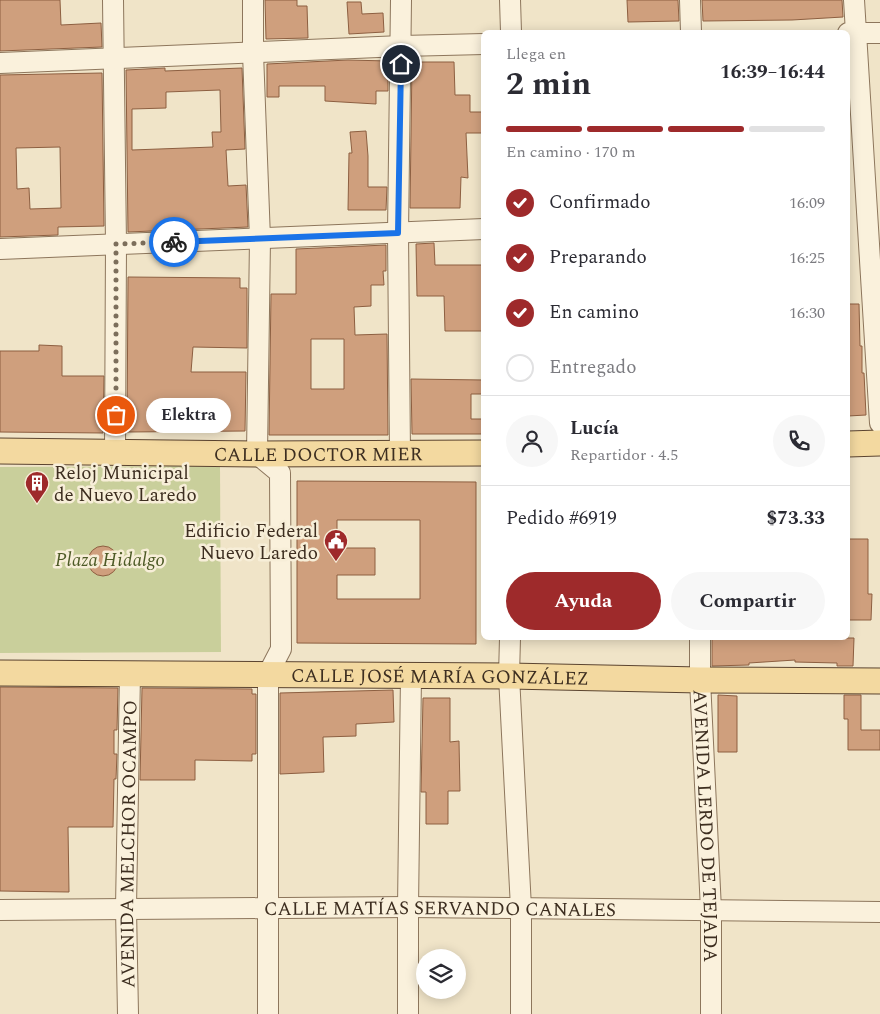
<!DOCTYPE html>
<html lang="es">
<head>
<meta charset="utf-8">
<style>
  body { margin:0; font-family:Spectral,serif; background:#f7f7f7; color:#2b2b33; height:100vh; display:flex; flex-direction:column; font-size:19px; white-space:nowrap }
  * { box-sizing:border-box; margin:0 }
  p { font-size:16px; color:#7c7c81 }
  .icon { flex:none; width:28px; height:28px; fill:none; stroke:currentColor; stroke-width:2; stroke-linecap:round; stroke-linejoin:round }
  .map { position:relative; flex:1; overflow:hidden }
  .panel { position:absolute; left:481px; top:30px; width:369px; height:610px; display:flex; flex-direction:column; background:#fff; border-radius:8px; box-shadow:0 2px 12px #0003 }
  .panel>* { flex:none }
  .controls { position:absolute; left:416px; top:949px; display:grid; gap:10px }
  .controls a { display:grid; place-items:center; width:50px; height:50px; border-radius:50%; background:#fff; box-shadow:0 2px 12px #0003; font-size:25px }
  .pin { position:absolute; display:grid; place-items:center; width:42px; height:42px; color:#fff; margin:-21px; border:2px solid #fff; border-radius:50%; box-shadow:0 1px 5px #0007 }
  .courier { position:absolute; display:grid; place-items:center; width:50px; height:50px; margin:-25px; border:4px solid #1a73e8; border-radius:50%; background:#fff; color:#222; box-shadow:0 1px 6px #0007 }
  .bubble { position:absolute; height:35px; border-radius:18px; background:#fff; box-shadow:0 2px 12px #0003; font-size:16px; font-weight:700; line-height:35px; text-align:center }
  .summary em { font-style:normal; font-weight:700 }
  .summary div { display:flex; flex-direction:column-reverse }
  .summary { display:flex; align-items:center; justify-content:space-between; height:85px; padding:0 25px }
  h1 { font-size:32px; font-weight:700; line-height:38px }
  .bar { display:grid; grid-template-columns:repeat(4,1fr); gap:8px 5px; align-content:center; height:60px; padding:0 25px }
  .bar i { height:6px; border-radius:4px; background:#e1e1e2 }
  .bar .on { background:#9e2a2b }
  .bar p { grid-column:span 4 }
  .line { display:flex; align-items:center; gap:12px; padding:0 25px; border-top:1px solid #e1e1e2 }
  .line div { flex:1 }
  .round { display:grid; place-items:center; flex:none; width:52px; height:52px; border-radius:26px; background:#f7f7f7 }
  ol { padding:0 25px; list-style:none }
  li { display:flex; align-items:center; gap:15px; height:55px }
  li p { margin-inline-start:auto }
  li .icon { padding:5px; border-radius:50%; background:#9e2a2b; color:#fff; stroke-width:4 }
  li:last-child { color:#7c7c81 }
  li i { width:28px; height:28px; border:2px solid #e1e1e2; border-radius:50% }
  .action { display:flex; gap:10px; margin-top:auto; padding:10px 25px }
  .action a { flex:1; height:58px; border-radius:30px; background:#9e2a2b; color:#fff; font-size:20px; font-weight:700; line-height:58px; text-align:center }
  .action a+a { background:#f7f7f7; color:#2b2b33 }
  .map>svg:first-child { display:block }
  .park { fill:#c9cf9b }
  .building { fill:#cf9f7d; stroke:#8d5f41; fill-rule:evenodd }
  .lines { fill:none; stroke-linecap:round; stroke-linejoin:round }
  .minor-casing { stroke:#8d765c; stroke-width:22 }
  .major-casing { stroke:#5b4430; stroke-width:27 }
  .minor { stroke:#faf1dc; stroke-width:20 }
  .major { stroke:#f3d9a0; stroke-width:25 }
  .done { stroke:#7c6e5b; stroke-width:5; stroke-dasharray:0 9 }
  .route { stroke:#1a73e8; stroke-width:6 }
  .labels { text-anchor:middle; stroke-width:5; stroke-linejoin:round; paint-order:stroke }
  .street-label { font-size:19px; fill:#3d2e20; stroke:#f7eed8 }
  .poi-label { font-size:19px; fill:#3d2e20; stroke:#f7eed8; text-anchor:start }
  .park-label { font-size:19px; font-style:italic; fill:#4d5a26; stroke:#f7eed8 }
</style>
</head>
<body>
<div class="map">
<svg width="880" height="1014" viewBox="0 0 880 1014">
  <rect width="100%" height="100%" fill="#f0e4c8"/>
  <path class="park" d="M220 466 221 652 0 653V467Z"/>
  <g class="building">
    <path d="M0 0H60L61 25 101 23 102 47 0 51Z"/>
    <path d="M265 0H297V6H307L308 38 266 39Z"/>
    <path d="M627 0H678L679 21 628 22Z"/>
    <path d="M702 0H842L843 17 792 20 703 21Z"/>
    <path d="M347 2H361L362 14 383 13 384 32 349 34Z"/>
    <path d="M348 60 388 61V91H376V104L325 101V86H279V97H267V64Z"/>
    <path d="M412 62H454L455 95H470V112H484V133H466L468 178 461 177 460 208H410Z"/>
    <path d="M165 68V71L242 68 245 149 226 150 228 186 246 185 248 227 128 232 126 70ZM220 90 221 132H212L213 147 132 150V109L166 108V92Z"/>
    <path d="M102 73 104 226 58 227V235L0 237V75ZM60 147 61 208 30 209 29 188 17 189 16 148Z"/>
    <path d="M366 131 368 156V187H387L386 210H348L349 153H352L350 132Z"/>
    <path d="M434 243 435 265H484V331H445L444 296H417L416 244Z"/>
    <path d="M386 245V271H383L384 285H371V306L354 307 355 335 387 334 388 435H269L271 294H296V249ZM311 339H344V389H311Z"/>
    <path d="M128 277 240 278V288H247V348L193 347 191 372H246L245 431 127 432Z"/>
    <path d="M848 304H859L860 346H862V373H864L866 415 848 416Z"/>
    <path d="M39 345 62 346V376H104L103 433 0 432V351H39Z"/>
    <path d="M411 379 484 380V394H471V419H484V434H412Z"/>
    <path d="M297 481 476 482V644L297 643ZM337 520H420V599H337V575H375V548H337Z"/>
    <path d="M848 539H868V594H872L871 620H848Z"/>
    <circle cx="103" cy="561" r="15"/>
    <path d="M721 638H854L853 666H837V663L795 662V660L749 663V665L712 666V639Z"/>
    <path d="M0 687 118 688 117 730H114V754H117L116 779H114L113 827H68L69 892 0 891Z"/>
    <path d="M142 688 252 689V694H256V754H252V761L195 760V780H140Z"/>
    <path d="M393 690 394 722 356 724V736L323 737 324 772 280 774V693Z"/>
    <path d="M718 695 737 696V752H718Z"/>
    <path d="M844 695H861V730H880V750H848V719H844Z"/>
    <path d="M423 698H450V742L459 741 460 791H448V824H426V792H421Z"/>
  </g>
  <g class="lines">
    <g class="minor-casing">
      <g id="minor">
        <path d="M113 0 116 244 115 453"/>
        <path d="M253 0V53L260 239 257 454 280 473 281 649 268 674V1014"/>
        <path d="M510 0 511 32"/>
        <path d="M690 0 691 32"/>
        <path d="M854 0 880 423"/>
        <path d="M848 33H880"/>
        <path d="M0 63 402 46 484 44"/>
        <path d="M0 249 484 229"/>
        <path d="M400 453 398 233 401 0"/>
        <path d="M510 638 509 676 521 908V1014"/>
        <path id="s1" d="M700 638V680L711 910V1014"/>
        <path id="s2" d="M0 910 408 907 880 912"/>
        <path id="s3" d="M128 1014 126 908 130 673"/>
        <path d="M408 1014V907L411 675"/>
      </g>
    </g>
    <g class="major-casing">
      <g id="major">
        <path d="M848 444 880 443"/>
        <path id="s4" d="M0 451 257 454 484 453"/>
        <path id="s5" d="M0 673 509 676 700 680 880 681"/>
      </g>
    </g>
    <use href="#minor" class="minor"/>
    <use href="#major" class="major"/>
  </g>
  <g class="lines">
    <path class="done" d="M116 415V244L174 242"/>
    <path class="route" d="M174 242 398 233 401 64"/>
  </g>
  <defs>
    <g id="building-pin" transform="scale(1.25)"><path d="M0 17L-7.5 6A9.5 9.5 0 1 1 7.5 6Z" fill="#9e2a2b" stroke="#f7eed8"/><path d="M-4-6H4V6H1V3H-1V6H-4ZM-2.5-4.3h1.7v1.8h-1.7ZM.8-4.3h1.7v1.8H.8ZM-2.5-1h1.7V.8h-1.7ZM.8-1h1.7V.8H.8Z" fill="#fff"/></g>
    <g id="civic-pin" transform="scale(1.25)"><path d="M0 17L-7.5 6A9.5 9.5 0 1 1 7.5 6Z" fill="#9e2a2b" stroke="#f7eed8"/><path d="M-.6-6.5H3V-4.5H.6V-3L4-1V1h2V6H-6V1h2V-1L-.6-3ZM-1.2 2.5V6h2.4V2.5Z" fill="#fff"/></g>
  </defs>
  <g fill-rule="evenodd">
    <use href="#building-pin" x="37" y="483"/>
    <use href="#civic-pin" x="336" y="541"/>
  </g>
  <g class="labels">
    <g class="street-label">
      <text dy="7" stroke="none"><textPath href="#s4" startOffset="318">CALLE DOCTOR MIER</textPath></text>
      <text dy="7" stroke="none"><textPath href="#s5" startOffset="440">CALLE JOSÉ MARÍA GONZÁLEZ</textPath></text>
      <text dy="7" stroke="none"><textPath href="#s1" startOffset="188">AVENIDA LERDO DE TEJADA</textPath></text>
      <text dy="7" stroke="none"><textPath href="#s3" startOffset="170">AVENIDA MELCHOR OCAMPO</textPath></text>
      <text dy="7" stroke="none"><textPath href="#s2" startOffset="440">CALLE MATÍAS SERVANDO CANALES</textPath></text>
    </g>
    <g class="poi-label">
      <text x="54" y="479">Reloj Municipal<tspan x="54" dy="22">de Nuevo Laredo</tspan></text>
      <text x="318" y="537" text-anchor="end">Edificio Federal<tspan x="318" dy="22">Nuevo Laredo</tspan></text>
    </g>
    <g class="park-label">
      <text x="110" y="566">Plaza Hidalgo</text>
    </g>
  </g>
</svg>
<div class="controls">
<a><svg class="icon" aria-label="layers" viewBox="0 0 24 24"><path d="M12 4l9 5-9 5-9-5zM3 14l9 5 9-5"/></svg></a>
</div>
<div class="pin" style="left:116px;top:415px;background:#ea580c"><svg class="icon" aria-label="bag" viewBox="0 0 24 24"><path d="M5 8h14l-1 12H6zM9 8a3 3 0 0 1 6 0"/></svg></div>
<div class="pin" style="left:401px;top:64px;background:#1f2937"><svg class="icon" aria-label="home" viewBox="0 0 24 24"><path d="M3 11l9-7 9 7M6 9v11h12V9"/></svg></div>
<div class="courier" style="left:174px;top:242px"><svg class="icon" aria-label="bike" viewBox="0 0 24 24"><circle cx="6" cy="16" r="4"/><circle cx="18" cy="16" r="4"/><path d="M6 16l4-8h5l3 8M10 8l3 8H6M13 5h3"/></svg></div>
<div class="bubble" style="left:146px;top:398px;width:85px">Elektra</div>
<section class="panel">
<div class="summary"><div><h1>2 min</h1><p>Llega en</p></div><em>16:39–16:44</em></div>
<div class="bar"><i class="on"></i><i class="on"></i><i class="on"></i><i></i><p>En camino · 170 m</p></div>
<ol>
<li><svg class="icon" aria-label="check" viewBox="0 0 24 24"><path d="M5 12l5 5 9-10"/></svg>Confirmado<p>16:09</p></li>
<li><svg class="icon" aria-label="check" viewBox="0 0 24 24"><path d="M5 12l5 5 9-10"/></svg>Preparando<p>16:25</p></li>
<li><svg class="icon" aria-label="check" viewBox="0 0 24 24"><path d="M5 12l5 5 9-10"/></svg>En camino<p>16:30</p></li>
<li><i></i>Entregado</li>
</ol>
<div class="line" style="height:90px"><a class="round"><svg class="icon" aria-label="person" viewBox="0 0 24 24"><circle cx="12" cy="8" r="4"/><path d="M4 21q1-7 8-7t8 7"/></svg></a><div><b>Lucía</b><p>Repartidor · 4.5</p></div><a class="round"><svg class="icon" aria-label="phone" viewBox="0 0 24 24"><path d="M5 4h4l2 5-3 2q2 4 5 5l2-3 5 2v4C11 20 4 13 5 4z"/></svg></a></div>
<div class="line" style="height:65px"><div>Pedido #6919</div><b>$73.33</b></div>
<div class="action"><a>Ayuda</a><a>Compartir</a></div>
</section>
</div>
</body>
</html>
